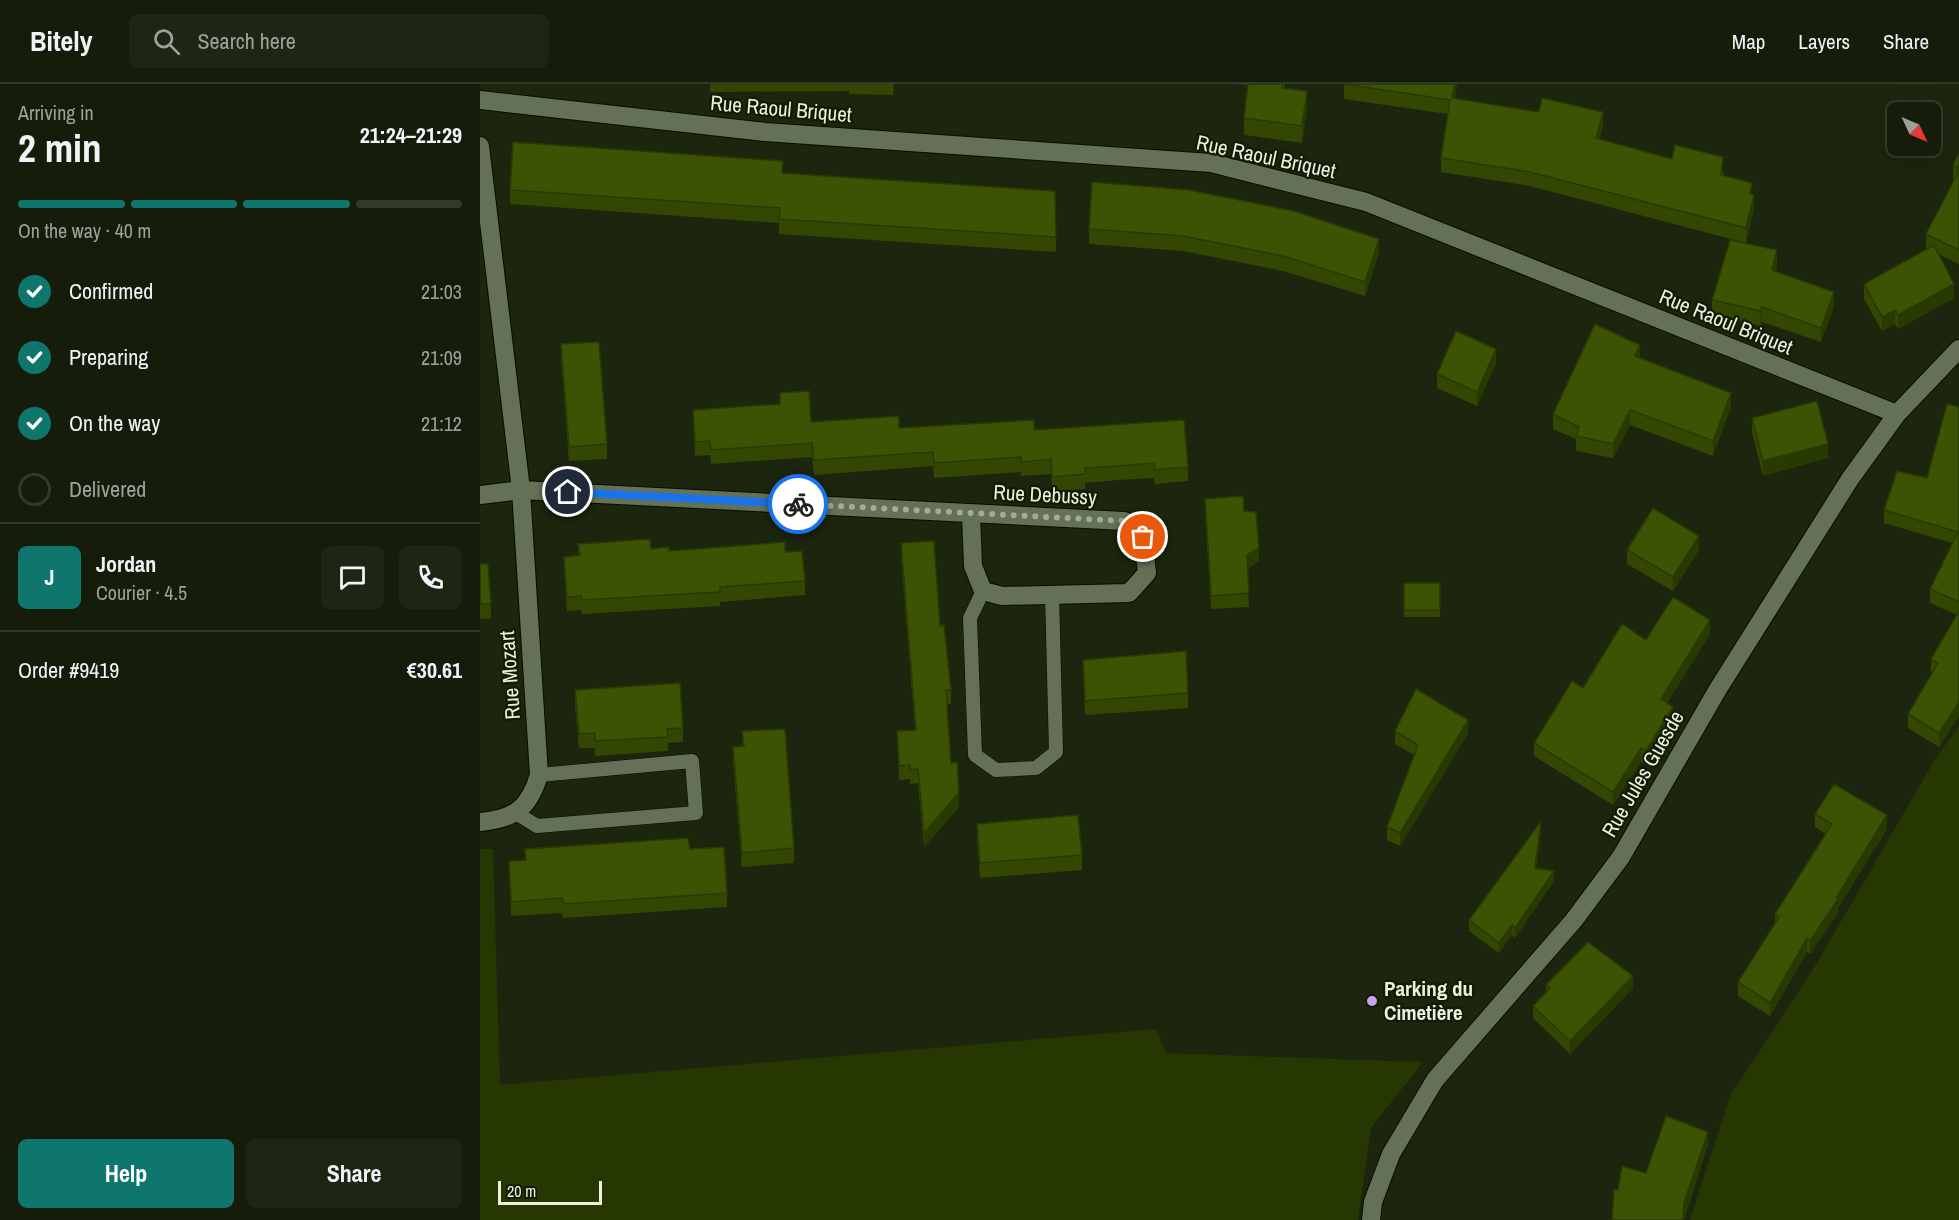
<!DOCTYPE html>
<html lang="en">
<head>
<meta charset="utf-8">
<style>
  body { margin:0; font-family:"Archivo Narrow",sans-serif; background:#1e2513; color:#f1f3f6; height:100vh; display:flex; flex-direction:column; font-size:22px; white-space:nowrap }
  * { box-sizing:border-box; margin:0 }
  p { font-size:20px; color:#9da19c }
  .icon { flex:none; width:33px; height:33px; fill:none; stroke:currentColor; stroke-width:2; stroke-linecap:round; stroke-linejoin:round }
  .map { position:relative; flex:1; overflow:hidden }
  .sheet { display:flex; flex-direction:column; background:#151c0a; width:480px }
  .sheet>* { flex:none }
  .needle { width:39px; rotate:134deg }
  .buttons { position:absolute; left:1407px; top:18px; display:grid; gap:12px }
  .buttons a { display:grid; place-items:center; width:54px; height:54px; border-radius:9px; background:#151c0a; box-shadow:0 6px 24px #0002,0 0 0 2px #343a2b; font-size:30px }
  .scale { position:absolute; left:18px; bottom:15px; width:104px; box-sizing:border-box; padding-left:6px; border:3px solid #eaf1e2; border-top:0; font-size:16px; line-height:21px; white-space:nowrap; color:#eaf1e2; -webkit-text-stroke:4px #131b05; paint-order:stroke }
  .pin { position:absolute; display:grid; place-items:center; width:51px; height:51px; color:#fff; margin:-26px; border:3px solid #fff; border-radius:50%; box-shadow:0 2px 6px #0007 }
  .courier { position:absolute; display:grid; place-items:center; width:60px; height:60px; margin:-30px; border:4px solid #1a73e8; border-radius:50%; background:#fff; color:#222; box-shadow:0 2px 8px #0007 }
  .overview em { font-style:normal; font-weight:700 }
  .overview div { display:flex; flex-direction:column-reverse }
  .overview { display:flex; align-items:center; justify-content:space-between; height:102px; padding:0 18px }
  h1 { font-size:39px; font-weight:700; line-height:45px }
  .bar { display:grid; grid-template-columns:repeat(4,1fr); gap:9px 6px; align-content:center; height:72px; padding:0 18px }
  .bar i { height:8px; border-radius:4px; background:#343a2b }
  .bar .active { background:#0f766e }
  .bar p { grid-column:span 4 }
  .line { display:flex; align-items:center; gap:15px; padding:0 18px; border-top:2px solid #343a2b }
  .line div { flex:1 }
  .round { display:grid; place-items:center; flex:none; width:63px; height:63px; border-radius:9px; background:#1e2513 }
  ol { padding:0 18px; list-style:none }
  li { display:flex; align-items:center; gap:18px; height:66px }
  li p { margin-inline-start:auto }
  li .icon { padding:6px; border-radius:50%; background:#0f766e; color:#fff; stroke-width:4 }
  li:last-child { color:#9da19c }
  li i { width:33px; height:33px; border:3px solid #343a2b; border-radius:50% }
  .button { display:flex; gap:12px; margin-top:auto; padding:12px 18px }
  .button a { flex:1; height:69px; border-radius:9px; background:#0f766e; color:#fff; font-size:24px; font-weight:700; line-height:69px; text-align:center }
  .button a+a { background:#1e2513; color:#f1f3f6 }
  header { display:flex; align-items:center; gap:36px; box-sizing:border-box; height:84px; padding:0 30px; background:#151c0a; border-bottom:2px solid #343a2b }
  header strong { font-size:28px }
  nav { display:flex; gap:33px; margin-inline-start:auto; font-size:21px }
  .search { width:420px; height:54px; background:#1e2513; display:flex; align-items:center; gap:15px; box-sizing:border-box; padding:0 21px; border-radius:9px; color:#9da19c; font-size:22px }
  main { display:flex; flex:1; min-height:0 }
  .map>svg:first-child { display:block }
  .green { fill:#263701 }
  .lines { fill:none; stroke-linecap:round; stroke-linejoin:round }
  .lane-casing { stroke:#070e00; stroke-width:15 }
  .street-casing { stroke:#070e00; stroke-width:20 }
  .lane { stroke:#657156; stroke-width:14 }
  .street { stroke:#657156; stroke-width:18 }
  .wall { fill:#334702 }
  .shaded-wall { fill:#293a01 }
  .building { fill:#3b5302; stroke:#293a01; stroke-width:1.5 }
  .done { stroke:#a2aa98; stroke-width:6; stroke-dasharray:0 10.8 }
  .route { stroke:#1a73e8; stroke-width:8 }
  .poi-dot { fill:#c9a5ee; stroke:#131b05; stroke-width:2 }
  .labels { text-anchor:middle; stroke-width:4.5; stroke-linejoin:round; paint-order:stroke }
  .street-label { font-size:21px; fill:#eaf1e2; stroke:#131b05 }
  .poi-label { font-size:21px; font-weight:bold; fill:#eaf1e2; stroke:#131b05; text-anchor:start }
</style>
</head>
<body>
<header>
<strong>Bitely</strong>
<div class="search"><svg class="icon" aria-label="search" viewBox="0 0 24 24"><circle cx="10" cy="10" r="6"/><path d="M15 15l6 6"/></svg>Search here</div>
<nav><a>Map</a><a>Layers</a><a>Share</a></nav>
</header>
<main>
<section class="sheet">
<div class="overview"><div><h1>2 min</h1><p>Arriving in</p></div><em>21:24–21:29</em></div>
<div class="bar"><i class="active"></i><i class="active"></i><i class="active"></i><i></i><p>On the way · 40 m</p></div>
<ol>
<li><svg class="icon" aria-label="check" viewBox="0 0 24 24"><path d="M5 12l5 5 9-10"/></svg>Confirmed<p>21:03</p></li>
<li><svg class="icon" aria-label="check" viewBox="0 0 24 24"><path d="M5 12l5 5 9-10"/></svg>Preparing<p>21:09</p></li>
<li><svg class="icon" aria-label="check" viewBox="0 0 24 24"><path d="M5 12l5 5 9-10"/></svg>On the way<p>21:12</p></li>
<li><i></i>Delivered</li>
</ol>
<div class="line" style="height:108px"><b class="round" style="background:#0f766e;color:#fff">J</b><div><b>Jordan</b><p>Courier · 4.5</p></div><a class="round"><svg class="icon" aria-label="chat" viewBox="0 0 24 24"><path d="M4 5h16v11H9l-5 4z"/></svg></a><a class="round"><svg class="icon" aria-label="phone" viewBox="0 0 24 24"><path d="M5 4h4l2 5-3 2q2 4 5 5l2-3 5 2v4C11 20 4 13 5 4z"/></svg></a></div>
<div class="line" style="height:78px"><div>Order #9419</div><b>€30.61</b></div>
<div class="button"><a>Help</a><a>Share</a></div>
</section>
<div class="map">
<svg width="1479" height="1136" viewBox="0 0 1479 1136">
  <rect width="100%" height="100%" fill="#1c250e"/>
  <g class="green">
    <path d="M1479 642V1136H1210L1250 1012 1335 882 1454 677Z"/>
    <path d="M0 765H13L20 1001 676 945 686 969 943 978 891 1044 878 1136H0Z"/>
  </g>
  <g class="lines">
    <g class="lane-casing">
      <g id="lane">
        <path d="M503 507 490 534 495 671 516 686 556 684 576 668 572 510"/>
        <path d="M36 729 57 742 216 729 212 677 59 691"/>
      </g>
    </g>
    <g class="street-casing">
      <g id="street">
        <path d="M0 16 285 48 731 79 886 118 1417 330"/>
        <path d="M0 62 41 406 59 691C49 724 35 735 0 738"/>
        <path d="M0 411 41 406 644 437 658 442 663 453 667 489 649 509 522 512 503 507 493 482 491 430"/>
        <path d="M891 1136 893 1118 911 1070 955 996 1094 836 1141 773 1238 605 1370 395 1417 330 1479 265"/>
      </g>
    </g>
    <use href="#lane" class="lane"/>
    <use href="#street" class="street"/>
  </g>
  <g class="wall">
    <path d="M230 0H414L413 11 369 10V7L230 8Z"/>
    <path d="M756 0H805L804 4 827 25 822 59 764 51V34L768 1Z"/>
    <path d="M864 0H977L975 15 1123 42 1120 55 1192 75 1243 87V92L1272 111 1274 125 1266 159 1050 102 961 88V74L968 30 864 15Z"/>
    <path d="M1479 69V180L1458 170 1474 214 1418 245 1415 240 1402 247 1384 215V200L1448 164H1446V150L1474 96 1473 95V81Z"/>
    <path d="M303 89 575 107 576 168 299 150V139L30 120V106Z"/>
    <path d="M612 98 899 169 885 212 803 187 703 167 609 160V145Z"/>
    <path d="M1297 181 1296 187 1354 222 1341 258 1282 238 1281 242 1232 230V216Z"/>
    <path d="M81 260 127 360V375L89 377 81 275Z"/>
    <path d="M1160 274 1251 323 1233 372 1150 341 1133 374 1096 367V355L1073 345V330Z"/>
    <path d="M1016 279 997 322 957 304V290Z"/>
    <path d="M1479 323V632L1459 663 1428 644V630L1452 589 1451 588V575L1477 531 1450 519V505L1472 459 1404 439V426L1447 394Z"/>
    <path d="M213 326 331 338 419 344 554 346 708 383V397L675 400 674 394 639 396 605 399V405L572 407 571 390 541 392V388L454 394 453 382 334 391 332 373 231 380 230 371 215 372Z"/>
    <path d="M1272 334 1348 374 1283 392 1272 348Z"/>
    <path d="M725 415 764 427 779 477 767 484 769 523 731 525 725 428Z"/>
    <path d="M421 459 460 542 471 606V620H467L471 679 479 723 444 763 438 699 430 700V695L419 696 417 647 435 646 421 473Z"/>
    <path d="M98 460 171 465 189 467 305 468 325 497V511L240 518V522L102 530 101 526 87 527 84 487V473L98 472Z"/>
    <path d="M1147 466H1219L1193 507 1147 480Z"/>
    <path d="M0 480 11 520V534L0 535Z"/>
    <rect x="924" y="499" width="36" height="34"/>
    <path d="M1230 550 1187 619 1193 637 1166 681 1161 678 1133 721 1054 672V659L1166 556Z"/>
    <path d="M603 576 708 609V624L605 631Z"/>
    <path d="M95 606 203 644V658L188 659V667L115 672V664H99L95 621Z"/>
    <path d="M262 647 314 764V779L262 783 253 678V663L262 662Z"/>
    <path d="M915 647 988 649 920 762 907 756V743L934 671 915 660Z"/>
    <path d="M1335 730 1407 745 1358 824V829L1330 870 1327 868 1290 932 1258 912V898L1295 839V830L1346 750 1335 743Z"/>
    <path d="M497 740 602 771V786L500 794 497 754Z"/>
    <path d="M1061 748 1056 784 1074 797 1035 854 1032 851 1019 869 989 847V836Z"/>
    <path d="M45 765H210L247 809V823L83 834 82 829 31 832 29 777 45 776Z"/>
    <path d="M1066 901 1153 904 1090 970 1053 934V922L1066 908Z"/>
  </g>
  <g class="shaded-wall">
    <path d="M975 0H977L972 29V14Z"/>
    <path d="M827 7V25L822 59V42Z"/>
    <path d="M1123 28V42L1116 69V54Z"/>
    <path d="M1274 111V125L1266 159V144Z"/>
    <path d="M899 155V169L885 212V198Z"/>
    <path d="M1297 166V181L1292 200V186Z"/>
    <path d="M1474 200V214L1418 245V231Z"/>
    <path d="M1354 208V222L1341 258V244Z"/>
    <path d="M1282 223V238L1281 242V227Z"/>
    <path d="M1415 226V240L1402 247V233Z"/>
    <path d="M1160 261V276L1155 272Z"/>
    <path d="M1016 265V279L997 322V308Z"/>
    <path d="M1251 309V323L1233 372V357Z"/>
    <path d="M1150 326V341L1133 374V360Z"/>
    <path d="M1348 360V374L1283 392V377Z"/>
    <path d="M1219 452V466L1193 507V493Z"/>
    <path d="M779 464V477L767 485V471Z"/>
    <path d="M1230 536V550L1181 629V615Z"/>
    <path d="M1479 618V632L1459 663V649Z"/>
    <path d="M1193 623V637L1166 681V667Z"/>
    <path d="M988 636V649L920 762V749Z"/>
    <path d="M1161 664V678L1133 721V708Z"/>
    <path d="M479 709V723L444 763V749Z"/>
    <path d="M1407 731V745L1358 824V829L1330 870V857Z"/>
    <path d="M1061 737V748L1055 794V784Z"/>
    <path d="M1074 787V797L1035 854V844Z"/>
    <path d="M1032 841V851L1019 869V859Z"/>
    <path d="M1327 854V868L1290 932V919Z"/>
    <path d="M1153 892V904L1090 970V957Z"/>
    <path d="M1228 1048V1061L1204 1136H1203L1204 1119Z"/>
  </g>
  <g class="building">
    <path d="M768 0H802V4L827 7 822 42 764 34Z"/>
    <path d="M864 0H975L972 14 1059 28 1062 14 1123 28 1116 54 1192 75 1195 61 1243 73 1241 91 1272 99 1270 110 1274 111 1266 144 1050 88 961 74 970 16Z"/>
    <path d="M33 58 303 77 302 89 575 107 576 153 299 135 300 124 30 106Z"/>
    <path d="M1479 69V85L1473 81Z"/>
    <path d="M1479 87V166L1446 150Z"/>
    <path d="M612 98 709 106 814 127 899 155 885 198 803 172 703 152 609 145Z"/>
    <path d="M1250 156 1297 166 1292 186 1354 208 1341 244 1282 223 1281 227 1232 216Z"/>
    <path d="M1454 161 1474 200 1418 231 1415 226 1402 233 1384 200Z"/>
    <path d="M1115 240 1160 261 1155 272 1251 309 1233 357 1150 326 1133 360 1096 352 1099 343 1073 330Z"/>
    <path d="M976 247 1016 265 997 308 957 290Z"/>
    <path d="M119 258 127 360 89 363 81 260Z"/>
    <path d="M329 307 331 338 419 332V344L554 336V346L704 336 708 383 675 386 674 379 639 382 605 384V390L572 393 571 375 541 378V373L454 379 453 368 334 376 332 359 231 366 230 357 215 358 213 326 300 320V309Z"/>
    <path d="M1337 317 1348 360 1283 377 1272 334Z"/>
    <path d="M1467 320 1479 323V518L1450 505 1478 448 1404 426 1417 387 1447 394Z"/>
    <path d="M763 412 764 427 776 428 779 464 767 471 769 509 731 512 725 415Z"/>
    <path d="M1173 424 1219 452 1193 493 1147 466Z"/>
    <path d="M170 455 171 465 189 463V467L305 458V468L322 467 325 497 240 503V508L102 516 101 512 87 513 84 473 100 471 98 460Z"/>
    <path d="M454 457 460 542 464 541 471 606H466L471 679 477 678 479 709 444 749 438 685 430 686V681L419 682 417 647 436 646 421 459Z"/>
    <path d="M0 480H8L11 520H0Z"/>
    <rect x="924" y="499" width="36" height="27"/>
    <path d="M1193 513 1230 536 1181 615 1193 623 1166 667 1161 664 1133 708 1054 659 1092 597 1103 604 1142 540 1166 556Z"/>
    <path d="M1479 527V618L1459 649 1428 630 1458 579 1451 575Z"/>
    <path d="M706 567 708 609 605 617 603 576Z"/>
    <path d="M200 599 203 644 187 645 188 653 115 657V649L99 650 95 606Z"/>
    <path d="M936 605 988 636 920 749 907 743 938 661 915 647Z"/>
    <path d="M305 645 314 764 262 769 253 663 264 662 262 647Z"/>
    <path d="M1354 700 1407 731 1356 814 1358 815 1330 857 1327 854 1290 919 1258 898 1299 833 1295 830 1352 740 1335 730Z"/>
    <path d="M598 731 602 771 500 779 497 740Z"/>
    <path d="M1061 737 1055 784 1074 787 1035 844 1032 841 1019 859 989 836Z"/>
    <path d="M208 754 210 765 244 763 247 809 83 820 82 814 31 818 29 777 46 776 45 765Z"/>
    <path d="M1108 858 1153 892 1090 957 1053 922 1070 904 1066 901Z"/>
    <path d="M1186 1032 1228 1048 1204 1119 1203 1136H1132L1134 1105 1138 1106 1142 1082 1166 1089Z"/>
  </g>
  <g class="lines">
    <path class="done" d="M318 420 644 437 658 442 663 453"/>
    <path class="route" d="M88 408 318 420"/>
  </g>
  <circle class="poi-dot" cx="892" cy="917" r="6"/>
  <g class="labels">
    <g class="street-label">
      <text transform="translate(301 25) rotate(5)" y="7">Rue Raoul Briquet</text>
      <text transform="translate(786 73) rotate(12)" y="7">Rue Raoul Briquet</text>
      <text transform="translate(1246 238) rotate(22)" y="7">Rue Raoul Briquet</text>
      <text transform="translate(565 411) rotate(3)" y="7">Rue Debussy</text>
      <text transform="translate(30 591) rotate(-94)" y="7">Rue Mozart</text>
      <text transform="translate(1163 690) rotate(-60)" y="7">Rue Jules Guesde</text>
    </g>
    <g class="poi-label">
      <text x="904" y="912">Parking du<tspan x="904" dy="24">Cimetière</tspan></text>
    </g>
  </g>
</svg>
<div class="buttons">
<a><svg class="needle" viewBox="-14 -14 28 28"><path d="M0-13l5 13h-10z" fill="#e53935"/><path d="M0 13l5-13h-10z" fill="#9da19c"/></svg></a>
</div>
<div class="scale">20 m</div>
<div class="pin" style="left:663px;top:453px;background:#ea580c"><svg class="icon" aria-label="bag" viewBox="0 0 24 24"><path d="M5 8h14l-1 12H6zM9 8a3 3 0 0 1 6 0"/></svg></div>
<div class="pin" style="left:88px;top:408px;background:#1f2937"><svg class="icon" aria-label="home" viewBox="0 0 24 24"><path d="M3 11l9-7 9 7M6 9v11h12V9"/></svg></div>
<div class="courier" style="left:318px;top:420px"><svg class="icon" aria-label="bike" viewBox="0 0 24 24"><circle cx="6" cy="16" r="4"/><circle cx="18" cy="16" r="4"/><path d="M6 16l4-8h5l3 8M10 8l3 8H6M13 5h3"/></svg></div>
</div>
</main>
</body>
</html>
